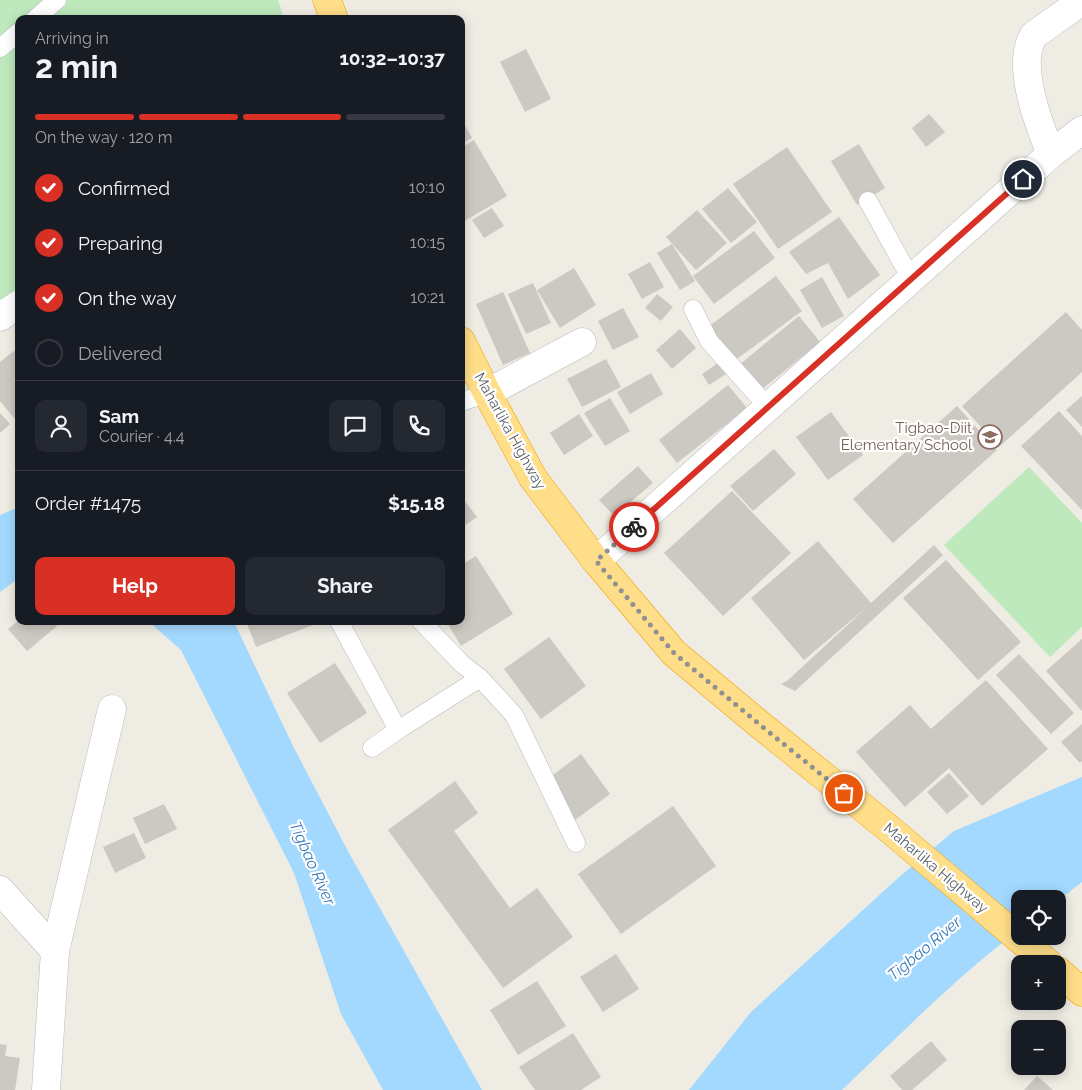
<!DOCTYPE html>
<html lang="en">
<head>
<meta charset="utf-8">
<style>
  body { margin:0; font-family:Raleway,sans-serif; background:#242831; color:#f1f3f6; height:100vh; display:flex; flex-direction:column; font-size:19px; white-space:nowrap }
  * { box-sizing:border-box; margin:0 }
  p { font-size:16px; color:#9ea1a6 }
  .icon { flex:none; width:28px; height:28px; fill:none; stroke:currentColor; stroke-width:2; stroke-linecap:round; stroke-linejoin:round }
  .map { position:relative; flex:1; overflow:hidden }
  .sheet { position:absolute; left:15px; top:15px; width:450px; height:610px; display:flex; flex-direction:column; background:#171b24; border-radius:10px; box-shadow:0 2px 12px #0003 }
  .sheet>* { flex:none }
  .controls { position:absolute; left:1011px; top:890px; display:grid; gap:10px }
  .controls a { display:grid; place-items:center; width:55px; height:55px; border-radius:10px; background:#171b24; box-shadow:0 2px 12px #0003; font-size:25px }
  .pin { position:absolute; display:grid; place-items:center; width:42px; height:42px; color:#fff; margin:-21px; border:2px solid #fff; border-radius:50%; box-shadow:0 1px 5px #0007 }
  .courier { position:absolute; display:grid; place-items:center; width:50px; height:50px; margin:-25px; border:4px solid #d93025; border-radius:50%; background:#fff; color:#222; box-shadow:0 1px 6px #0007 }
  .summary em { font-style:normal; font-weight:700 }
  .summary div { display:flex; flex-direction:column-reverse }
  .summary { display:flex; align-items:center; justify-content:space-between; height:85px; padding:0 20px }
  h1 { font-size:32px; font-weight:700; line-height:38px }
  .bar { display:grid; grid-template-columns:repeat(4,1fr); gap:8px 5px; align-content:center; height:60px; padding:0 20px }
  .bar i { height:6px; border-radius:4px; background:#363941 }
  .bar .selected { background:#d93025 }
  .bar p { grid-column:span 4 }
  .line { display:flex; align-items:center; gap:12px; padding:0 20px; border-top:1px solid #363941 }
  .line div { flex:1 }
  .round { display:grid; place-items:center; flex:none; width:52px; height:52px; border-radius:10px; background:#242831 }
  ol { padding:0 20px; list-style:none }
  li { display:flex; align-items:center; gap:15px; height:55px }
  li p { margin-inline-start:auto }
  li .icon { padding:5px; border-radius:50%; background:#d93025; color:#fff; stroke-width:4 }
  li:last-child { color:#9ea1a6 }
  li i { width:28px; height:28px; border:2px solid #363941; border-radius:50% }
  .primary-button { display:flex; gap:10px; margin-top:auto; padding:10px 20px }
  .primary-button a { flex:1; height:58px; border-radius:10px; background:#d93025; color:#fff; font-size:20px; font-weight:700; line-height:58px; text-align:center }
  .primary-button a+a { background:#242831; color:#f1f3f6 }
  .map>svg:first-child { display:block }
  .green { fill:#bee9bd }
  .water { fill:#a3d9ff }
  .building { fill:#ccc8c2 }
  .lines { fill:none; stroke-linecap:round; stroke-linejoin:round }
  .lane-casing { stroke:#b8bbc0; stroke-width:19 }
  .street-casing { stroke:#b8bbc0; stroke-width:29 }
  .highway-casing { stroke:#f2a000; stroke-width:29 }
  .lane { stroke:#fff; stroke-width:18 }
  .street { stroke:#fff; stroke-width:28 }
  .highway { stroke:#ffde8a; stroke-width:28 }
  .done { stroke:#8f9091; stroke-width:5; stroke-dasharray:0 9 }
  .route { stroke:#d93025; stroke-width:6 }
  .labels { text-anchor:middle; stroke-width:4.5; stroke-linejoin:round; paint-order:stroke }
  .education-label { font-size:15px; fill:#785e54; stroke:#fff; text-anchor:end }
  .street-label { font-size:15px; fill:#5b5f65; stroke:#fff }
  .water-label { font-size:16px; font-style:italic; fill:#3779ba; stroke:#fff }
</style>
</head>
<body>
<div class="map">
<svg width="1082" height="1090" viewBox="0 0 1082 1090">
  <rect width="100%" height="100%" fill="#efece3"/>
  <g class="green">
    <path d="M0 0H278L284 19H19V308L0 322Z"/>
    <path d="M1029 467 1082 523V627L1050 657 944 545Z"/>
  </g>
  <g class="water">
    <path d="M19 507V578L0 592V515Z"/>
    <path d="M148 621H233L235 624 293 746 349 853 482 1090H383L341 1014 294 873 181 650Z"/>
    <path d="M1082 777V882L1058 901V899H1020V929C956 977 900 1035 842 1090H689L751 1012 898 878 954 831Z"/>
  </g>
  <g class="building">
    <path d="M526 49 551 99 525 112 500 62Z"/>
    <path d="M929 114 945 132 926 147 912 128Z"/>
    <path d="M461 118 472 138 461 144Z"/>
    <path d="M474 140 507 196 461 223V148Z"/>
    <path d="M859 144 885 188 857 205 831 161Z"/>
    <path d="M787 147 832 212 778 249 733 184Z"/>
    <path d="M728 188 757 222 731 243 702 209Z"/>
    <path d="M492 208 504 226 484 238 472 220Z"/>
    <path d="M697 210 727 243 696 270 666 237Z"/>
    <path d="M839 217 880 275 848 299 828 263 806 274 789 252Z"/>
    <path d="M754 231 775 258 714 304 693 276Z"/>
    <path d="M672 244 695 281 680 290 657 253Z"/>
    <path d="M650 262 664 287 642 299 628 274Z"/>
    <path d="M574 268 596 305 560 328 537 290Z"/>
    <path d="M776 276 802 311 730 364 704 330Z"/>
    <path d="M822 277 844 316 822 328 800 290Z"/>
    <path d="M533 283 551 323 526 334 508 294Z"/>
    <path d="M503 292 530 353 503 365 476 304Z"/>
    <path d="M657 294 673 307 661 321 645 308Z"/>
    <path d="M623 308 639 337 613 350 598 321Z"/>
    <path d="M1066 312 1082 330V372L999 447 962 406Z"/>
    <path d="M799 316 820 342 761 390 740 364Z"/>
    <path d="M680 329 696 348 672 369 656 350Z"/>
    <path d="M19 347V424L0 401V362Z"/>
    <path d="M606 359 621 387 582 407 567 379Z"/>
    <path d="M718 363 726 374 709 385 702 374Z"/>
    <path d="M651 373 663 394 630 414 617 392Z"/>
    <path d="M728 385 747 408 677 463 659 440Z"/>
    <path d="M1082 396V427L1066 410Z"/>
    <path d="M610 398 630 431 605 446 584 413Z"/>
    <path d="M957 406 997 450 893 543 853 499Z"/>
    <path d="M1059 411 1082 436V510L1021 446Z"/>
    <path d="M831 412 863 455 828 480 796 437Z"/>
    <path d="M0 413 10 424 0 433Z"/>
    <path d="M579 414 593 436 564 455 550 433Z"/>
    <path d="M774 449 796 474 753 511 730 486Z"/>
    <path d="M638 466 653 483 614 516 599 500Z"/>
    <path d="M732 491 791 553 723 616 664 553Z"/>
    <path d="M461 496 477 517 461 528Z"/>
    <path d="M818 541 871 603 934 545 943 555 795 691 781 684 787 681 867 607 804 660 751 598Z"/>
    <path d="M476 556 513 614 461 646 446 621H461V565Z"/>
    <path d="M946 560 1021 642 978 680 903 598Z"/>
    <path d="M18 621H53L57 626 27 651 8 629Z"/>
    <path d="M246 621H312L313 625 256 647Z"/>
    <path d="M549 637 586 686 541 719 504 669Z"/>
    <path d="M1082 639V711L1046 671Z"/>
    <path d="M1019 654 1074 713 1051 734 996 675Z"/>
    <path d="M335 663 367 713 320 743 287 693Z"/>
    <path d="M986 680 1048 749 982 806 949 768 905 807 856 752 910 705 931 729Z"/>
    <path d="M1082 724V761L1080 763 1061 742Z"/>
    <path d="M581 754 610 794 575 820 546 780Z"/>
    <path d="M949 773 969 796 947 814 927 792Z"/>
    <path d="M455 781 478 813 454 831 510 908 537 888 573 937 503 988 388 830Z"/>
    <path d="M164 804 177 829 145 844 133 818Z"/>
    <path d="M673 806 716 866 621 934 578 874Z"/>
    <path d="M134 833 146 858 115 873 103 847Z"/>
    <path d="M616 954 639 989 603 1012 580 977Z"/>
    <path d="M537 981 566 1026 518 1055 490 1010Z"/>
    <path d="M573 1033 601 1077 581 1090H535L519 1067Z"/>
    <path d="M931 1041 947 1060 912 1090H902L890 1076Z"/>
    <path d="M0 1044 7 1045 5 1056 20 1058 15 1090H0Z"/>
    <path d="M1037 1076 1053 1090H1024Z"/>
  </g>
  <g class="lines">
    <g class="lane-casing">
      <g id="lane">
        <path d="M35 19 57 0"/>
        <path d="M0 48 19 32"/>
        <path d="M868 201 911 279"/>
        <path d="M693 309 709 341 769 408"/>
        <path d="M461 402 487 393"/>
        <path d="M339 621 398 730"/>
        <path d="M480 678 514 715 576 843"/>
        <path d="M372 748 398 730 480 678 462 664 421 621"/>
      </g>
    </g>
    <g class="street-casing">
      <g id="street">
        <path d="M1051 154C1039 125 1015 64 1034 35L1082 1"/>
        <path d="M0 317 19 304"/>
        <path d="M487 393 582 342"/>
        <path d="M596 561 1051 154 1082 130"/>
        <path d="M0 890 55 951"/>
        <path d="M46 1090 55 951 112 709"/>
      </g>
    </g>
    <g class="highway-casing">
      <g id="highway">
        <path d="M327 0 334 19"/>
        <path d="M461 341 487 393 533 478 596 561 674 653 759 724 887 827 1049 964"/>
        <path d="M1058 971 1082 992"/>
      </g>
    </g>
    <use href="#lane" class="lane"/>
    <use href="#street" class="street"/>
    <use href="#highway" class="highway"/>
  </g>
  <g class="lines">
    <path class="done" d="M634 527 596 561 674 653 759 724 844 793"/>
    <path class="route" d="M634 527 1023 179"/>
  </g>
  <defs>
    <g id="school-ring" transform="scale(1.25)"><circle r="9.5" fill="#fff" stroke="#8d6e63" stroke-width="1.5"/><path d="M0-5L7-2L0 1L-7-2ZM-4 1L0 2.5L4 1V4Q0 6-4 4Z" fill="#8d6e63"/></g>
  </defs>
  <g fill-rule="evenodd">
    <use href="#school-ring" x="990" y="437"/>
  </g>
  <g class="labels">
    <g class="education-label">
      <text x="972" y="433">Tigbao-Diit<tspan x="972" dy="17">Elementary School</tspan></text>
    </g>
    <g class="street-label">
      <text transform="translate(510 431) rotate(61)" y="5">Maharlika Highway</text>
      <text transform="translate(936 868) rotate(40)" y="5">Maharlika Highway</text>
    </g>
    <g class="water-label">
      <text transform="translate(313 863) rotate(66)" y="6">Tigbao River</text>
      <text transform="translate(924 948) rotate(-40)" y="6">Tigbao River</text>
    </g>
  </g>
</svg>
<div class="controls">
<a><svg class="icon" aria-label="locate" viewBox="0 0 24 24"><circle cx="12" cy="12" r="6"/><path d="M12 2v4M12 18v4M2 12h4M18 12h4"/></svg></a>
<a>+</a>
<a>−</a>
</div>
<div class="pin" style="left:844px;top:793px;background:#ea580c"><svg class="icon" aria-label="bag" viewBox="0 0 24 24"><path d="M5 8h14l-1 12H6zM9 8a3 3 0 0 1 6 0"/></svg></div>
<div class="pin" style="left:1023px;top:179px;background:#1f2937"><svg class="icon" aria-label="home" viewBox="0 0 24 24"><path d="M3 11l9-7 9 7M6 9v11h12V9"/></svg></div>
<div class="courier" style="left:634px;top:527px"><svg class="icon" aria-label="bike" viewBox="0 0 24 24"><circle cx="6" cy="16" r="4"/><circle cx="18" cy="16" r="4"/><path d="M6 16l4-8h5l3 8M10 8l3 8H6M13 5h3"/></svg></div>
<section class="sheet">
<div class="summary"><div><h1>2 min</h1><p>Arriving in</p></div><em>10:32–10:37</em></div>
<div class="bar"><i class="selected"></i><i class="selected"></i><i class="selected"></i><i></i><p>On the way · 120 m</p></div>
<ol>
<li><svg class="icon" aria-label="check" viewBox="0 0 24 24"><path d="M5 12l5 5 9-10"/></svg>Confirmed<p>10:10</p></li>
<li><svg class="icon" aria-label="check" viewBox="0 0 24 24"><path d="M5 12l5 5 9-10"/></svg>Preparing<p>10:15</p></li>
<li><svg class="icon" aria-label="check" viewBox="0 0 24 24"><path d="M5 12l5 5 9-10"/></svg>On the way<p>10:21</p></li>
<li><i></i>Delivered</li>
</ol>
<div class="line" style="height:90px"><a class="round"><svg class="icon" aria-label="person" viewBox="0 0 24 24"><circle cx="12" cy="8" r="4"/><path d="M4 21q1-7 8-7t8 7"/></svg></a><div><b>Sam</b><p>Courier · 4.4</p></div><a class="round"><svg class="icon" aria-label="chat" viewBox="0 0 24 24"><path d="M4 5h16v11H9l-5 4z"/></svg></a><a class="round"><svg class="icon" aria-label="phone" viewBox="0 0 24 24"><path d="M5 4h4l2 5-3 2q2 4 5 5l2-3 5 2v4C11 20 4 13 5 4z"/></svg></a></div>
<div class="line" style="height:65px"><div>Order #1475</div><b>$15.18</b></div>
<div class="primary-button"><a>Help</a><a>Share</a></div>
</section>
</div>
</body>
</html>
